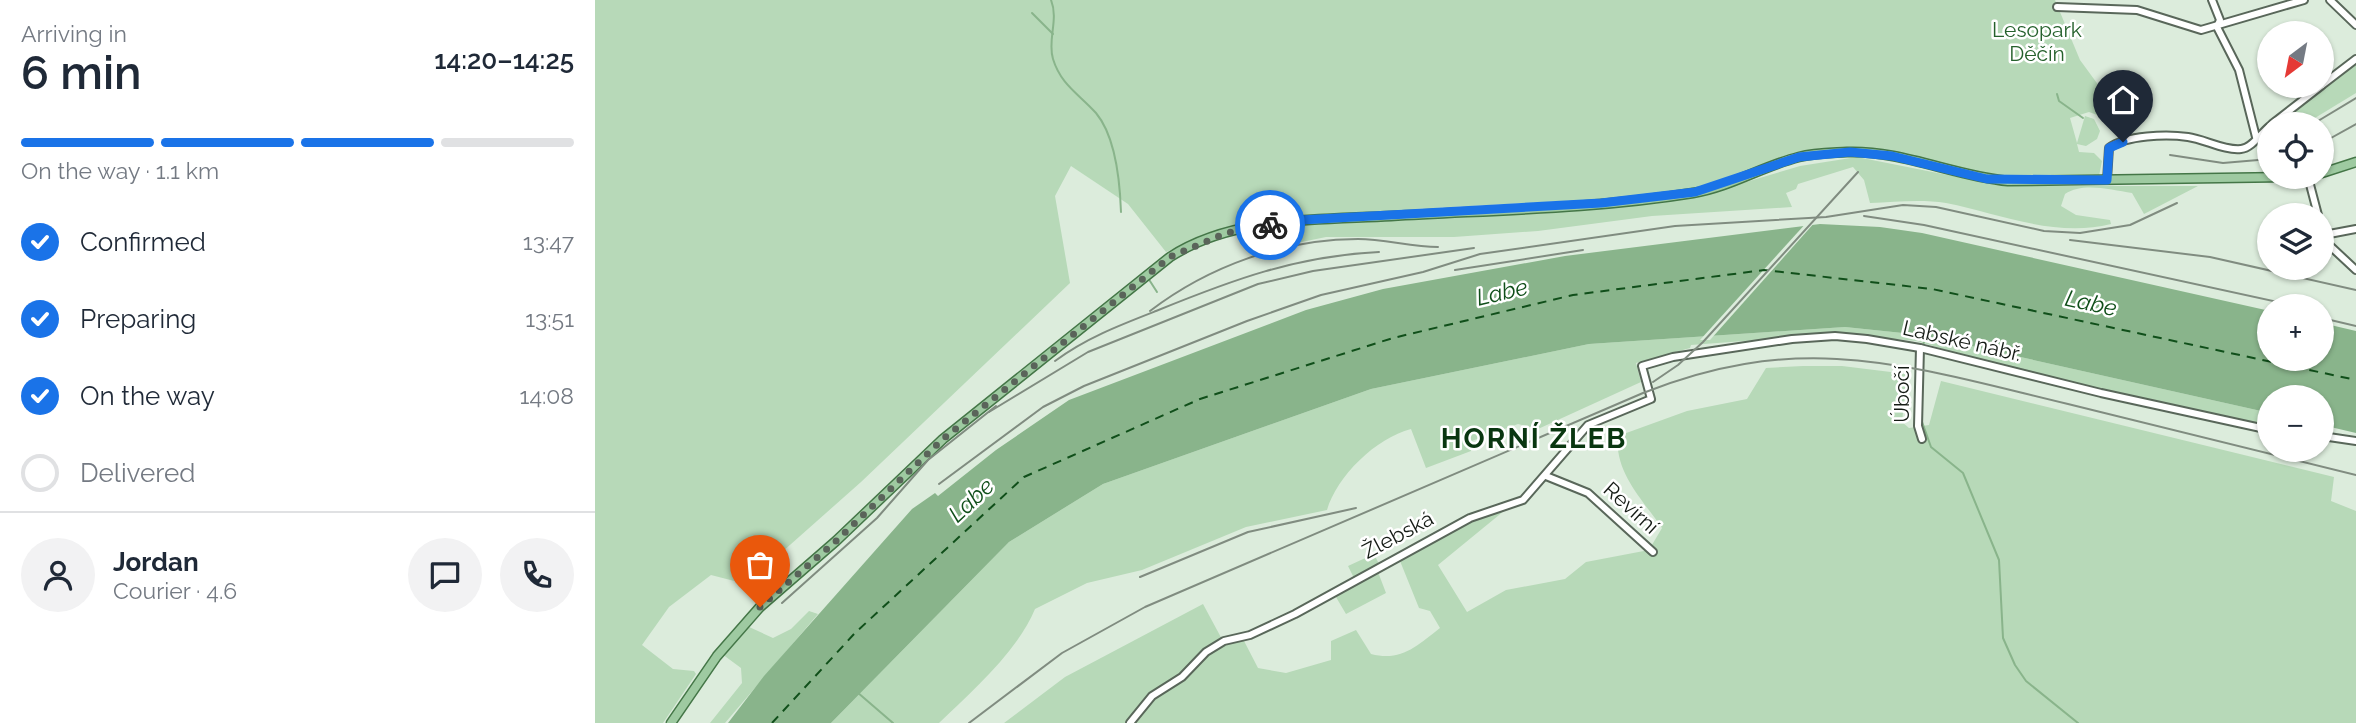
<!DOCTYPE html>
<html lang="en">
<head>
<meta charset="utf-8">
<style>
  body { margin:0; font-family:Raleway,sans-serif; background:#f2f2f3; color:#1f2937; height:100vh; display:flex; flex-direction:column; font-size:26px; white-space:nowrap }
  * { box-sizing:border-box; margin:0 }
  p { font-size:23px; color:#747a83 }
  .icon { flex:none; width:38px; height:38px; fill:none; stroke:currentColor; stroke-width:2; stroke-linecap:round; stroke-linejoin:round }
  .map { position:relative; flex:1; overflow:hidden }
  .panel { display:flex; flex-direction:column; background:#fff; width:595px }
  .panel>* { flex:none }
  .needle { width:46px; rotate:212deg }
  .buttons { position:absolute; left:1662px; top:21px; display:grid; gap:14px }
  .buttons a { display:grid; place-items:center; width:77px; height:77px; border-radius:50%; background:#fff; box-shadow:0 2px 5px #0004; font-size:35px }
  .pin { position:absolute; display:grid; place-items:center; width:60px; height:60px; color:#fff; margin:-72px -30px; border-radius:50% 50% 50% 0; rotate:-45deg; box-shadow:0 0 7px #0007 }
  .pin .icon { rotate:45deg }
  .courier { position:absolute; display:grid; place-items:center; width:70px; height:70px; margin:-35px; border:5px solid #1a73e8; border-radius:50%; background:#fff; color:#222; box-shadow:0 2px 9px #0007 }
  .headline em { font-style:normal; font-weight:600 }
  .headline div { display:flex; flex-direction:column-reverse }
  .headline { display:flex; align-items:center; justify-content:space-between; height:119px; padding:0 21px }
  h1 { font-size:46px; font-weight:600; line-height:52px }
  .bar { display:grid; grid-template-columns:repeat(4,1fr); gap:10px 7px; align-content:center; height:84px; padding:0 21px }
  .bar i { height:9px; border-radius:5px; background:#e0e1e3 }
  .bar .active { background:#1a73e8 }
  .bar p { grid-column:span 4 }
  .line { display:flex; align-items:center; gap:18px; padding:0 21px; border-top:2px solid #e0e1e3 }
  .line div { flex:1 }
  .round { display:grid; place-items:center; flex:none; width:74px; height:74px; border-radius:37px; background:#f2f2f3 }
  ol { padding:0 21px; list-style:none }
  li { display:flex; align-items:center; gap:21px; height:77px }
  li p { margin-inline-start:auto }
  li .icon { padding:7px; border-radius:50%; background:#1a73e8; color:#fff; stroke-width:4 }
  li:last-child { color:#747a83 }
  li i { width:38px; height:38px; border:4px solid #e0e1e3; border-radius:50% }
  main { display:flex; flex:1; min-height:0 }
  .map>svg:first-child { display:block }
  .green { fill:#b7d9b8 }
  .water { fill:#89b48b }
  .pier { fill:#dcecdc }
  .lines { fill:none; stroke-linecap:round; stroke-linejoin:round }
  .stream { stroke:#89b48b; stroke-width:2 }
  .ferry { stroke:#104f1a; stroke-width:2; stroke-dasharray:9 7; stroke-linecap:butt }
  .minor-casing { stroke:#59675a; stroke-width:10 }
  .major-casing { stroke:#447647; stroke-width:11 }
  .minor { stroke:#fff; stroke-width:6 }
  .major { stroke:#9ecaa1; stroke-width:8 }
  .rail { stroke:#808c80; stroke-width:2 }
  .done { stroke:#5a645a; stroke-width:7; stroke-dasharray:0 12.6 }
  .route { stroke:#1a73e8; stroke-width:9 }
  .labels { text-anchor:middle; stroke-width:5; stroke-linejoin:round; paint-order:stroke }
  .park-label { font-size:21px; fill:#25612c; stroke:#fff }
  .street-label { font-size:21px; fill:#141a14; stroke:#fff }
  .water-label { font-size:23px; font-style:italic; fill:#104f1a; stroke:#fff }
  .district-label { font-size:28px; font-weight:bold; letter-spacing:2px; fill:#093610; stroke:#fff }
</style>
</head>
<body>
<main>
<section class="panel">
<div class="headline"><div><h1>6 min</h1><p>Arriving in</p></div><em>14:20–14:25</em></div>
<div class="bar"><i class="active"></i><i class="active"></i><i class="active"></i><i></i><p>On the way · 1.1 km</p></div>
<ol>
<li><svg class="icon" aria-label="check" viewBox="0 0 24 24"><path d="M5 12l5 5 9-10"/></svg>Confirmed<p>13:47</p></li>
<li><svg class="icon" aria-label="check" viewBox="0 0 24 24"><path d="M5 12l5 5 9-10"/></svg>Preparing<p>13:51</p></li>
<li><svg class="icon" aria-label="check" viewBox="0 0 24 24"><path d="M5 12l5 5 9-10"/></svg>On the way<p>14:08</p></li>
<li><i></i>Delivered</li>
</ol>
<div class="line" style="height:126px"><a class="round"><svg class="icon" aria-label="person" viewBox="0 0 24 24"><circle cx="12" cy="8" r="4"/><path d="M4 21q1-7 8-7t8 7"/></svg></a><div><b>Jordan</b><p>Courier · 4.6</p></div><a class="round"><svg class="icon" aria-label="chat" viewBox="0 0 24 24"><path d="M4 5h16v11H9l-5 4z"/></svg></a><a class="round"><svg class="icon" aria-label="phone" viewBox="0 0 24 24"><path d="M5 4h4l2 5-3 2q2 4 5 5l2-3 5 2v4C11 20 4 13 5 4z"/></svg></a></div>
</section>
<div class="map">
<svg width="1761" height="723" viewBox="0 0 1761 723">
  <rect width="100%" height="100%" fill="#dcecdc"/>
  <g class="green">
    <path d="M0 0H1460L1485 60 1518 105 1505 116 1494 112 1475 118 1482 143 1490 116 1499 119 1505 131 1502 139 1491 146 1482 144 1484 152 1499 153 1507 161 1504 176 1423 177 1383 172 1288 150 1236 148 1203 153 1135 179 1096 190 1006 199 710 215 620 232 571 252 533 204 476 166 460 196 475 283 266 482 151 584 116 575 74 607 47 645 78 669 99 671 101 674 68 723H0Z"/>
    <path d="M1761 64V93L1710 124H1685Z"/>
    <path d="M1262 157 1408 186H1603L1549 214 1537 193C1516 190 1488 182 1470 194L1466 206 1481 215 1515 220 1516 224C1460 238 1406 214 1351 203 1326 199 1301 202 1275 203L1269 180 1258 167 1203 184 1201 189 1191 193 1197 207 1057 216 943 231 859 237H731L667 250 653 235 708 224 1002 207 1097 198 1205 166Z"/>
    <path d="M1250 327 1327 335 1675 413V428L1563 404 1387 361 1322 341 1242 334 1096 345 1095 348 1041 363 1046 382 943 429 923 424 874 442 876 451 831 468 816 429C781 438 742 476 732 510L651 527 547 570 492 583 440 609C423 651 376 692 344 723H236L414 542 508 484 776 389 994 344Z"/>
    <path d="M1208 366H1247L1312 374 1307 422 1314 428 1334 425 1346 381 1739 477 1736 501 1761 511V723H409L470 677 608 604 629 643 648 639 663 668 691 673 736 660V641L761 630 776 654C806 662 822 646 845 628L835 611 824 608 805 561 783 572 791 593 751 614 738 592 759 578 753 566 779 554 784 564 842 534 915 506 843 565 872 612 911 590 970 579 991 562 1054 550 1067 528C1048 500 1019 472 1023 436L1092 411 1152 399 1171 368Z"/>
    <path d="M214 611 223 614 130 723H115L147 683 146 668 127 654 152 626 178 638 196 629Z"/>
  </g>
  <path class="water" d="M1225 224 1285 227 1327 233 1675 311V359H1727V323L1761 331V433L1727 425V397H1675V413L1327 335 1250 327 994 344 776 389 508 484 414 542 236 723H133L169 676 317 509 340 493 343 496 401 450 474 400 711 310 788 289 970 256Z"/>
  <path class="pier" d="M1213 221H1221L1115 340H1105Z"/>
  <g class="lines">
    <g class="stream">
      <path d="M456 0C464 20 452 40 458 59 466 85 484 94 501 113 521 137 525 183 526 212"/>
      <path d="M437 13 458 34"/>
      <path d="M1462 94 1464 101 1488 118"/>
      <path d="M553 278 562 292"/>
      <path d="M1328 347 1330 335"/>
      <path d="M1326 419 1336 447 1368 473 1404 560 1408 638 1420 665 1431 681 1483 723"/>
      <path d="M262 692 298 723"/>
    </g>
    <path class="ferry" d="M177 723 260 633 429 477 605 399 798 338 978 295 1169 270 1337 289 1761 380"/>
    <g class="minor-casing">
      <g id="minor">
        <path d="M1617 0 1625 20 1622 27 1644 70 1661 137"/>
        <path d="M1735 0 1761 25"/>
        <path d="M1462 7 1542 10 1606 30 1709 0"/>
        <path d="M1727 85 1761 59"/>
        <path d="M1677 124 1726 86"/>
        <path d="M1713 177 1723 215"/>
        <path d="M1512 180 1514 148C1531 135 1572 134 1593 137 1609 139 1630 151 1646 149 1657 148 1666 133 1675 126"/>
        <path d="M1729 235 1761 229"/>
        <path d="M1730 235 1733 244 1761 270"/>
        <path d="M1325 348 1323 426 1327 439"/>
        <path d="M1727 436 1761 441"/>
        <path d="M951 476 993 493 1058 552"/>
        <path d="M535 723 557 696 587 677 611 652 629 641 655 635 700 614 875 518 928 500 993 425 1056 399 1047 366 1078 357 1197 339 1240 336 1272 339 1325 348 1506 393 1675 430"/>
      </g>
    </g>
    <g class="major-casing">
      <g id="major">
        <path d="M1727 173 1761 162"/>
        <path d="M76 723 122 656 165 607 241 541 348 439 575 257C638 216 724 220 796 216 897 210 999 209 1098 193 1135 187 1168 166 1204 157 1219 153 1236 153 1252 152 1306 150 1359 176 1413 181L1694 177"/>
      </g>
    </g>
    <use href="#minor" class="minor"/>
    <use href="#major" class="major"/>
    <g class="rail">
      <path d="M1718 124 1761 98"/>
      <path d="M1727 143 1761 124"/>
      <path d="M1575 155 1628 163 1675 159"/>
      <path d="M1269 216 1329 225 1701 306"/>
      <path d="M1475 240 1615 257 1761 290"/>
      <path d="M860 270 988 250"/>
      <path d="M555 311C614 266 689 239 763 239 790 239 816 247 843 247"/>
      <path d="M1727 318 1761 326"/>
      <path d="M460 361C491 338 525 325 561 311 637 280 701 256 784 252"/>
      <path d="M1058 382 1083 365 1108 342 1263 172"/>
      <path d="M394 412 493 352 663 284 718 271 879 248"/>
      <path d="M344 484 448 407 489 386 652 321 726 295 828 272 885 254 1080 226 1231 217 1308 205 1341 207 1449 231 1485 233 1535 225 1582 203"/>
      <path d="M545 577 653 532 761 508"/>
      <path d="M187 603 282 518 333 460 401 406"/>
      <path d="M374 723 467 653 550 607 1048 393C1208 329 1314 366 1473 404 1569 427 1665 451 1761 475"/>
    </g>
  </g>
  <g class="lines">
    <path class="done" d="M165 607 241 541 348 439 575 257 631 233 675 225"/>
    <path class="route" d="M675 225 706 220 1006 203 1100 192 1204 157 1255 152 1297 156 1392 179 1512 180 1514 148 1528 142"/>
  </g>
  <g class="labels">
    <g class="park-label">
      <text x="1442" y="37">Lesopark<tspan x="1442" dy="24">Děčín</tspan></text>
    </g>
    <g class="street-label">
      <text transform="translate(1367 341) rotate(13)" y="7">Labské nábř.</text>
      <text transform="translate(1307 394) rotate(-90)" y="7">Úbočí</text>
      <text transform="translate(1036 508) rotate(42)" y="7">Revírní</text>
      <text transform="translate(803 535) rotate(-28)" y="7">Žlebská</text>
    </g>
    <g class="water-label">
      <text transform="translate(907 292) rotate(-13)" y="8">Labe</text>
      <text transform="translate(1496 303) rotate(12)" y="8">Labe</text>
      <text transform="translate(376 500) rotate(-43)" y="8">Labe</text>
    </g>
    <g class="district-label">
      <text x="939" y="448">HORNÍ ŽLEB</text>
    </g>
  </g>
</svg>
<div class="buttons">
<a><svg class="needle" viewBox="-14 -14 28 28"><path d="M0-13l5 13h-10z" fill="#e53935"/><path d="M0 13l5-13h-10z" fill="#747a83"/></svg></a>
<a><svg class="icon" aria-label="locate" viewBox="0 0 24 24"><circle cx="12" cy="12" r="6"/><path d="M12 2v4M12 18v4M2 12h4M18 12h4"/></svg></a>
<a><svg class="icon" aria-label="layers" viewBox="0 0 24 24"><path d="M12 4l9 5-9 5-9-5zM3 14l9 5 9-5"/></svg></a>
<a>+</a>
<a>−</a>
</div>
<div class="pin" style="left:165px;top:607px;background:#ea580c"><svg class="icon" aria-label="bag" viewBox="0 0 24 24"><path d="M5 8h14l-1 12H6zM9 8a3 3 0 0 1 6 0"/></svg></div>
<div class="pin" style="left:1528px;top:142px;background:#1f2937"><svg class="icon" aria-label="home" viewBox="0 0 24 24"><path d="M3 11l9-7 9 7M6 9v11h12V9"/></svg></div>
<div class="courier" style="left:675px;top:225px"><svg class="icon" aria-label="bike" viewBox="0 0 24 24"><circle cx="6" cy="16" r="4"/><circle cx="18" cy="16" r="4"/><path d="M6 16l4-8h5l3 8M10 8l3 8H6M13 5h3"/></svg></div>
</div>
</main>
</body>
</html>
